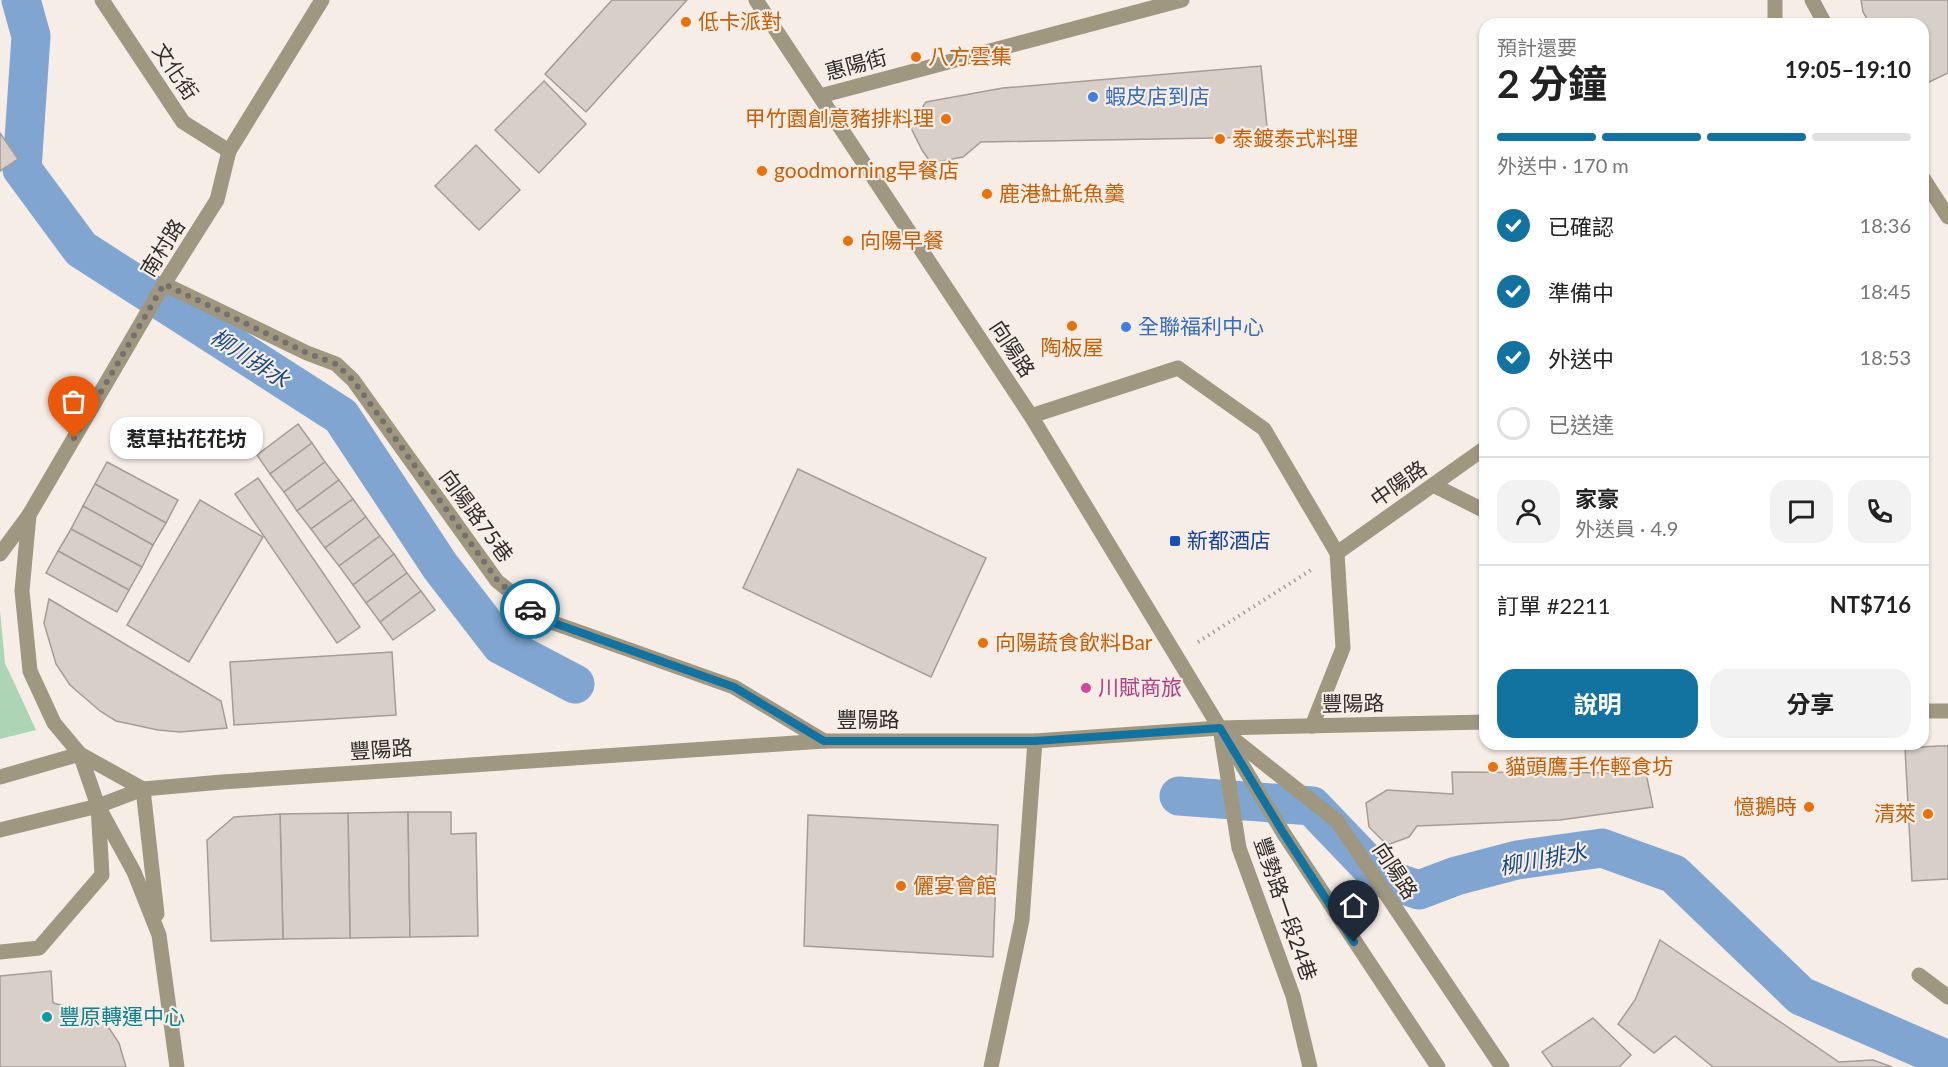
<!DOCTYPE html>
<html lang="zh-TW">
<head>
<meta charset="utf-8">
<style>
  body { margin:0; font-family:Lato,"Noto Sans TC",sans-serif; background:#f2f2f2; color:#222; height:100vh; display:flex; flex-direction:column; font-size:22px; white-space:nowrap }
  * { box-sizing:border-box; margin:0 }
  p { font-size:20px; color:#767676 }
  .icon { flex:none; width:33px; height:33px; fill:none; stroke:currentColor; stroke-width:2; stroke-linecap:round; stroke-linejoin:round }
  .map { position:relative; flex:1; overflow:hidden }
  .side { position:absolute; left:1479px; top:18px; width:450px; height:732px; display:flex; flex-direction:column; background:#fff; border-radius:18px; box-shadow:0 2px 4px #0004 }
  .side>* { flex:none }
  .pin { position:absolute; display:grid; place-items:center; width:51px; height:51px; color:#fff; margin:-62px -26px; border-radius:50% 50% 50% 0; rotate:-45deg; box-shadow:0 0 6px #0007 }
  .pin .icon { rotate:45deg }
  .courier { position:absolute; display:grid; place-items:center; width:60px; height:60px; margin:-30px; border:4px solid #1272a0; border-radius:50%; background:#fff; color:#222; box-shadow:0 2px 8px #0007 }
  .bubble { position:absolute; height:42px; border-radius:18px; background:#fff; box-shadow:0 2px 4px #0004; font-size:20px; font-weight:700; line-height:42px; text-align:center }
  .overview em { font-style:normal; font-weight:700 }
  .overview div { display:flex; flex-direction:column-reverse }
  .overview { display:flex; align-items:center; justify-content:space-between; height:102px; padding:0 18px }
  h1 { font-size:39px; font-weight:700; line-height:45px }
  .bar { display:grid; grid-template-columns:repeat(4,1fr); gap:9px 6px; align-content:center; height:72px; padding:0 18px }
  .bar i { height:8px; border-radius:4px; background:#e0e0e0 }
  .bar .on { background:#1272a0 }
  .bar p { grid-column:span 4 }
  .line { display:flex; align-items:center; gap:15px; padding:0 18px; border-top:2px solid #e0e0e0 }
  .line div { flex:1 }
  .round { display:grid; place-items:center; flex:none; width:63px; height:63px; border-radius:18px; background:#f2f2f2 }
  ol { padding:0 18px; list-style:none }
  li { display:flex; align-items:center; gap:18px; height:66px }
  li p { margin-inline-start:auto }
  li .icon { padding:6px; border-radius:50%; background:#1272a0; color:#fff; stroke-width:4 }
  li:last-child { color:#767676 }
  li i { width:33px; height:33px; border:3px solid #e0e0e0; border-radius:50% }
  .primary-button { display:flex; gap:12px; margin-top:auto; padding:12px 18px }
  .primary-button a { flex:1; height:69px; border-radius:18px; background:#1272a0; color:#fff; font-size:24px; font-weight:700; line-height:69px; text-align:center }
  .primary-button a+a { background:#f2f2f2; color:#222 }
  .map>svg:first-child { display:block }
  .green { fill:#acd5b6 }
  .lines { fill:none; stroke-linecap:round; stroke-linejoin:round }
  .canal { stroke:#81a5d1; stroke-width:39 }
  .building { fill:#d8cfc9; stroke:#a59c97; stroke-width:1.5 }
  .path { stroke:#a39c98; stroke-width:4; stroke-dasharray:1.5 4.5; stroke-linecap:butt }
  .lane { stroke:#9f9780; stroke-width:15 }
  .street { stroke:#9f9780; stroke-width:15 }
  .done { stroke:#76706d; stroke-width:6; stroke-dasharray:0 10.8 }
  .route { stroke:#1272a0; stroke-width:8 }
  .food-dot { fill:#e8710a; stroke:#f6ede7; stroke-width:2 }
  .shop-dot { fill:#3f7fe0; stroke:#f6ede7; stroke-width:2 }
  .transit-dot { fill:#1a4fb4; stroke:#f6ede7; stroke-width:2 }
  .hotel-dot { fill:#d1479c; stroke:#f6ede7; stroke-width:2 }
  .culture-dot { fill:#0f9aa8; stroke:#f6ede7; stroke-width:2 }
  .labels { text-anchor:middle; stroke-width:4.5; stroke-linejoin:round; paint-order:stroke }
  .food-label { font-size:21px; fill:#c56008; stroke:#f6ede7; text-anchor:start }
  .street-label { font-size:21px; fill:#312d2b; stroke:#f6ede7 }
  .shop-label { font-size:21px; fill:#366cbe; stroke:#f6ede7; text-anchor:start }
  .transit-label { font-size:21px; fill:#164399; stroke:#f6ede7; text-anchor:start }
  .hotel-label { font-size:21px; fill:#b23c85; stroke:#f6ede7; text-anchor:start }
  .culture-label { font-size:21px; fill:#0d838f; stroke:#f6ede7; text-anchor:start }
  .water-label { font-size:22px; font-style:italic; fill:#184980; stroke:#f6ede7 }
</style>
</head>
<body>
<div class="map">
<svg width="1948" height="1067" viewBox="0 0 1948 1067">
  <rect width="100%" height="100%" fill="#f6ede7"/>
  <path class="green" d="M0 610 5 663 36 730 0 739Z"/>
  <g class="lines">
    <g class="canal">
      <path d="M21 0 31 36 22 169 81 249 341 416 440 566 501 645 575 684"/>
      <path d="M1179 796 1312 806 1380 877 1419 890 1456 876 1517 860 1602 848 1674 874 1801 996 1948 1060"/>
    </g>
  </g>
  <g class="building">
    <path d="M612 0H687L586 112 545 74Z"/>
    <path d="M1861 0H1948V73L1923 85V24H1870L1863 12Z"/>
    <path d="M1261 66 1268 137 981 142 963 157 931 163 922 150 910 126 926 102 1003 88Z"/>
    <path d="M544 81 586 124 539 173 495 130Z"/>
    <path d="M0 133 18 159 0 171Z"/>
    <path d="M476 145 520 190 479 230 435 186Z"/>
    <path d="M298 424 312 443 270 474 257 455Z"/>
    <path d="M312 443 325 462 284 492 270 474Z"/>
    <path d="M107 462 178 500 166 523 95 484Z"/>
    <path d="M325 462 339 480 297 511 284 492Z"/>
    <path d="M798 469 986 558 931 677 743 588Z"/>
    <path d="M258 478 360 627 337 643 235 494Z"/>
    <path d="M339 480 353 499 311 529 297 511Z"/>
    <path d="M95 484 166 523 153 545 83 506Z"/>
    <path d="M353 499 366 517 325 548 311 529Z"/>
    <path d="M200 500 263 537 189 662 127 625Z"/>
    <path d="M83 506 153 545 142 567 71 529Z"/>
    <path d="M366 517 380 536 339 566 325 548Z"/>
    <path d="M71 529 142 567 129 590 58 551Z"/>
    <path d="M380 536 394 554 353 585 339 566Z"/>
    <path d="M58 551 129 590 117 612 46 573Z"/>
    <path d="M394 554 407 573 366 603 353 585Z"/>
    <path d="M407 573 421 591 380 622 366 603Z"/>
    <path d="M421 591 435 610 393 640 380 622Z"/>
    <path d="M49 599 221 701 227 728 180 732 158 730 116 721 100 711 70 685 56 664 44 623Z"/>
    <path d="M392 652 396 715 234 725 230 662Z"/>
    <path d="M1938 746H1948V879L1912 881 1905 748Z"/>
    <path d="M1452 772 1646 773 1653 807 1560 820 1417 826 1409 837 1387 845 1369 827 1366 803 1387 790 1453 794Z"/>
    <path d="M408 812 410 937 350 938 348 813Z"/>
    <path d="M408 812H451V834L476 833 478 936 410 937Z"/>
    <path d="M348 813 350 938 283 939 280 814Z"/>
    <path d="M280 814 283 939 211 941 207 840 234 817Z"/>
    <path d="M808 815 998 825 993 957 804 946Z"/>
    <path d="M1660 940 1839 1062 1873 1060 1892 1067H1713L1675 1036 1654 1053 1618 1024 1635 1000Z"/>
    <path d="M51 971 53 1003 85 1011 105 1022 119 1043 126 1067H0V976Z"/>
    <path d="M1593 1018 1631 1055 1619 1067H1553L1542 1052Z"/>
  </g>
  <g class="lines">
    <path class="path" d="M1198 642 1311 570"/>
    <g class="lane">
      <path d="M1775 24V0"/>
      <path d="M164 284 307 353 336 364 353 380 497 581 537 613 551 622 734 687 824 741"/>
      <path d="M1031 416 1178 368 1264 429 1337 553 1343 648 1312 726"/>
      <path d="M1433 485 1485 511"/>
      <path d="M1220 728 1239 848 1293 996 1310 1067"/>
      <path d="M0 952 39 948 102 875 98 806"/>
      <path d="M1919 975 1948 997"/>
      <path d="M991 1067 1022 920 1035 741"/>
    </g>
    <g class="street">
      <path d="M102 0 183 122 229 151"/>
      <path d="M756 0 1031 416 1284 834 1438 1067"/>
      <path d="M1812 0 1825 24"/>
      <path d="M820 96 1182 0"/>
      <path d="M1923 178 1948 217"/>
      <path d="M29 515 22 591 30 671 54 723 80 754 143 789"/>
      <path d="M1337 553 1485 448"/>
      <path d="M0 554 29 515 164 284 217 200 229 151 322 0"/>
      <path d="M1923 711H1948"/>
      <path d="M1227 734 1337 821 1502 1067"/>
      <path d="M80 754 98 806 134 872 159 935 177 1067"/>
      <path d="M0 777 80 754"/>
      <path d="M143 789 157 914"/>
      <path d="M0 830 98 806 143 789 222 782 824 741H1035L1220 728 1485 722"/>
    </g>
  </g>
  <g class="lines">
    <path class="done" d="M74 438 164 284 307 353 336 364 353 380 498 581 530 609"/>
    <path class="route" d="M530 609 551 622 734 687 824 741H1035L1220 728 1284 834 1354 942"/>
  </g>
  <g class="food-dot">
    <circle cx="686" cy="22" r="6"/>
    <circle cx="916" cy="57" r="6"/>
    <circle cx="946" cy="119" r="6"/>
    <circle cx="1220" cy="139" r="6"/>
    <circle cx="762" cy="171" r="6"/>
    <circle cx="987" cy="194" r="6"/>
    <circle cx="848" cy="241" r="6"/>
    <circle cx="1072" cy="326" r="6"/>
    <circle cx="983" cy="643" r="6"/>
    <circle cx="1493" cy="767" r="6"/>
    <circle cx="1809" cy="807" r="6"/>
    <circle cx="1928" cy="814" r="6"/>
    <circle cx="901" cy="886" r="6"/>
  </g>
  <g class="shop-dot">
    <circle cx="1093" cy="97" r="6"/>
    <circle cx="1126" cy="327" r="6"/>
  </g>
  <rect class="transit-dot" x="1169" y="535" width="12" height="12" rx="3"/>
  <circle class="hotel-dot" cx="1086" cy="688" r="6"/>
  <circle class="culture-dot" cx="47" cy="1017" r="6"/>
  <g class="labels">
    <g class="food-label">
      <text x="698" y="29">低卡派對</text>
      <text x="928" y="64">八方雲集</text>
      <text x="934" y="126" text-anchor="end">甲竹園創意豬排料理</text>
      <text x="1232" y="146">泰鍍泰式料理</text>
      <text x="774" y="178">goodmorning早餐店</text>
      <text x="999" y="201">鹿港𩵚魠魚羹</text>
      <text x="860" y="248">向陽早餐</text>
      <text x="1072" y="355" text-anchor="middle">陶板屋</text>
      <text x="995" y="650">向陽蔬食飲料Bar</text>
      <text x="1505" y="774">貓頭鷹手作輕食坊</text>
      <text x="1797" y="814" text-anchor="end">憶鵝時</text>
      <text x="1916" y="821" text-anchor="end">清萊</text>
      <text x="913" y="893">儷宴會館</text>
    </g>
    <g class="street-label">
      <text transform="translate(856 65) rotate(-15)" y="7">惠陽街</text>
      <text transform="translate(175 72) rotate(56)" y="7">文化街</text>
      <text transform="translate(163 248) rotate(-58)" y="7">南村路</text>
      <text transform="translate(1012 349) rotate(57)" y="7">向陽路</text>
      <text transform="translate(1399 484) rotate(-35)" y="7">中陽路</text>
      <text transform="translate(476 516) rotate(54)" y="7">向陽路75巷</text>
      <text transform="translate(1353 704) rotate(-1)" y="7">豐陽路</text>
      <text x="868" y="727">豐陽路</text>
      <text transform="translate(381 750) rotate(-4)" y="7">豐陽路</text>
      <text transform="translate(1395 871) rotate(57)" y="7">向陽路</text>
      <text transform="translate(1285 909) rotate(71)" y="7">豐勢路一段24巷</text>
    </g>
    <g class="shop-label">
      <text x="1105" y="104">蝦皮店到店</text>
      <text x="1138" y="334">全聯福利中心</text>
    </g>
    <g class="transit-label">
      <text x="1187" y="548">新都酒店</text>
    </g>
    <g class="hotel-label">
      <text x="1098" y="695">川賦商旅</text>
    </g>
    <g class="culture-label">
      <text x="59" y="1024">豐原轉運中心</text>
    </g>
    <g class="water-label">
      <text transform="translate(250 358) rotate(33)" y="8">柳川排水</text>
      <text transform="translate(1543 859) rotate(-10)" y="8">柳川排水</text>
    </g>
  </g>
</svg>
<div class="pin" style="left:74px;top:438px;background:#ea580c"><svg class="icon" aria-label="bag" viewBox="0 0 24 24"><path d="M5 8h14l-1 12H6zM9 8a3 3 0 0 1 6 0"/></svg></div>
<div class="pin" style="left:1354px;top:942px;background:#1f2937"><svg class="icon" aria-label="home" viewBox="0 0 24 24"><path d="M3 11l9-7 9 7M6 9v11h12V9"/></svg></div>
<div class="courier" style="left:530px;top:609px"><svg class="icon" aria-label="car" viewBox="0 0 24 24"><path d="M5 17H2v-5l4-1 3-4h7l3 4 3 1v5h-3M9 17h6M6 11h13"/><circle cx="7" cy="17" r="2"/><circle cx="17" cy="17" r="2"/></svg></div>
<div class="bubble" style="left:110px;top:417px;width:153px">惹草拈花花坊</div>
<section class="side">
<div class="overview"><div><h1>2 分鐘</h1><p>預計還要</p></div><em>19:05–19:10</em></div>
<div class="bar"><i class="on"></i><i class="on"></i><i class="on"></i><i></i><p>外送中 · 170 m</p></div>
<ol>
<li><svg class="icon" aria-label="check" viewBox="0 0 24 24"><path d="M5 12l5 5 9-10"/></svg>已確認<p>18:36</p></li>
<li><svg class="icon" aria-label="check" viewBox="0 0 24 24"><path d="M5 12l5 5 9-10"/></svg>準備中<p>18:45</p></li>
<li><svg class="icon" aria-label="check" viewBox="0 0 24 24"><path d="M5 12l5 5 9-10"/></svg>外送中<p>18:53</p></li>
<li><i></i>已送達</li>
</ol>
<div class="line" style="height:108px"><a class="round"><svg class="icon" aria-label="person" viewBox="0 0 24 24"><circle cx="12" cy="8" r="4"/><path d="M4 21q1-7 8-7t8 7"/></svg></a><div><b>家豪</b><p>外送員 · 4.9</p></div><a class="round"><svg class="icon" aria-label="chat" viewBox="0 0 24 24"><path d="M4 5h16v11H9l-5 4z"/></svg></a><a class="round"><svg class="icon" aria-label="phone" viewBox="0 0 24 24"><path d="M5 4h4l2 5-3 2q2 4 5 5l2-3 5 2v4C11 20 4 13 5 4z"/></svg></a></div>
<div class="line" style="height:78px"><div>訂單 #2211</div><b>NT$716</b></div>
<div class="primary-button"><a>說明</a><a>分享</a></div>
</section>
</div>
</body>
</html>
